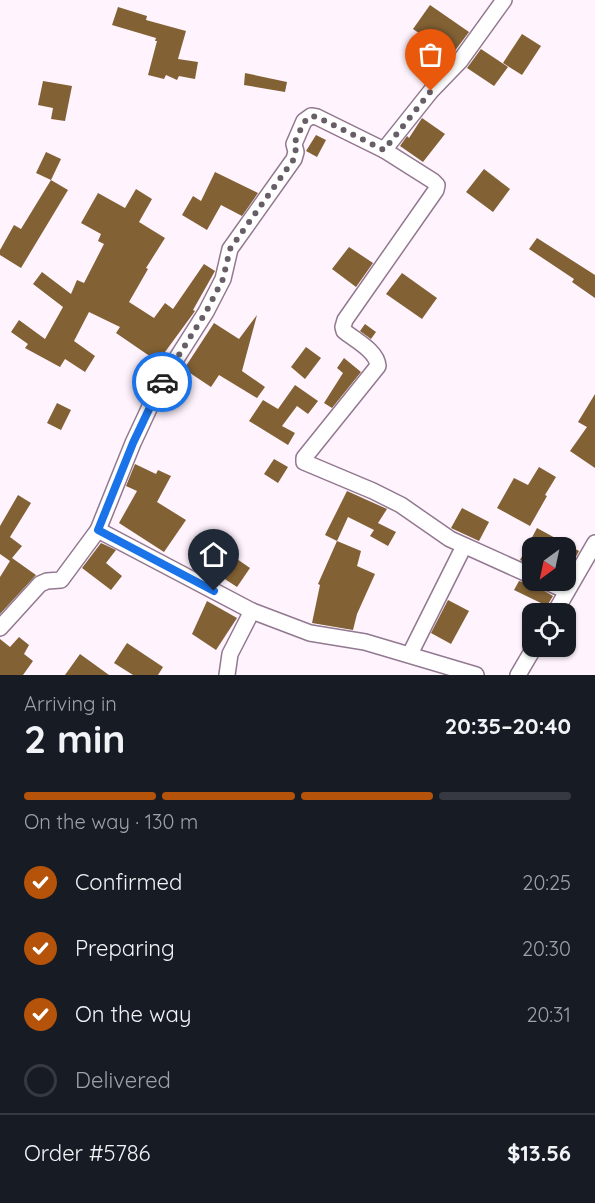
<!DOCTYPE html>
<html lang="en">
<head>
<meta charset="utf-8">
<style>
  body { margin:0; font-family:Quicksand,sans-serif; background:#242831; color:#f1f3f6; height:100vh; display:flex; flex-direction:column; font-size:22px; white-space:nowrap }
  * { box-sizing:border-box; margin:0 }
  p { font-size:20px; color:#9ea1a6 }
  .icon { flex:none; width:33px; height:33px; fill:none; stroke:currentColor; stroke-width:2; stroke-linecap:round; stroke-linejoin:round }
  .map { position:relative; height:675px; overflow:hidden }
  .panel { display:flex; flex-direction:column; background:#171b24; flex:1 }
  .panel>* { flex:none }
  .needle { width:39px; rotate:213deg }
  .buttons { position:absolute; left:522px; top:537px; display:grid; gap:12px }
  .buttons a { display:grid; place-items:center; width:54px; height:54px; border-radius:12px; background:#171b24; box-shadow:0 2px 4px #0004; font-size:30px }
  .pin { position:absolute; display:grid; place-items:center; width:51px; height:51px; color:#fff; margin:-62px -26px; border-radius:50% 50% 50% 0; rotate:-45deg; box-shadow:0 0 6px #0007 }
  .pin .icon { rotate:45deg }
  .courier { position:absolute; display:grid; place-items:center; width:60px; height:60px; margin:-30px; border:4px solid #1a73e8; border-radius:50%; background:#fff; color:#222; box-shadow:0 2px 8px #0007 }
  .summary em { font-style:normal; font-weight:700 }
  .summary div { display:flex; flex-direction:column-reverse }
  .summary { display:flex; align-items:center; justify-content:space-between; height:102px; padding:0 24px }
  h1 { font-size:39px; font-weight:700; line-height:45px }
  .bar { display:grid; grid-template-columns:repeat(4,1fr); gap:9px 6px; align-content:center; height:72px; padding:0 24px }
  .bar i { height:8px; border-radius:4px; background:#363941 }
  .bar .active { background:#b45309 }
  .bar p { grid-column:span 4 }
  .line { display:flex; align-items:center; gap:15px; padding:0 24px; border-top:2px solid #363941 }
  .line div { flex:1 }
  ol { padding:0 24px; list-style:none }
  li { display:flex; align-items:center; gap:18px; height:66px }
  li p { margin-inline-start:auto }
  li .icon { padding:6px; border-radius:50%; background:#b45309; color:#fff; stroke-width:4 }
  li:last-child { color:#9ea1a6 }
  li i { width:33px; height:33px; border:3px solid #363941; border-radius:50% }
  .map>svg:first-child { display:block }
  .building { fill:#826134 }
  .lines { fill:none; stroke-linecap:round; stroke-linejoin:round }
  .minor-casing { stroke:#927890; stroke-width:18 }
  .minor { stroke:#fff; stroke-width:15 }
  .done { stroke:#685e67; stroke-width:6; stroke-dasharray:0 10.8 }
  .route { stroke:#1a73e8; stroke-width:8 }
</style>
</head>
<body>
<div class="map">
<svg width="595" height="675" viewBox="0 0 595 675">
  <rect width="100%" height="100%" fill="#fff3fd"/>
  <g class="building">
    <path d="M430 5 469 32 451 56 413 29Z"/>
    <path d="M118 7 147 16 146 20 186 31 178 59 198 62 195 79 179 76 177 80 166 75 164 79 148 75 157 41H155L156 38 112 25Z"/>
    <path d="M522 34 541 46 522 75 503 63Z"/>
    <path d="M481 49 508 67 494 86 467 68Z"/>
    <path d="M245 73 287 82 285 92 244 85Z"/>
    <path d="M43 81 72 86 65 121 51 119 53 108 38 105Z"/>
    <path d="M422 118 445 134 423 162 400 146 407 136 409 138Z"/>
    <path d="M316 135 326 140 317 157 306 151Z"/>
    <path d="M46 152 61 159 51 180 36 173Z"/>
    <path d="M484 169 510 189 493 212 466 192Z"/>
    <path d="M215 172 258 193 242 216 221 205 207 230 182 215 193 196 201 201Z"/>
    <path d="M51 180 68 190 21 268 0 255V250L14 225 21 229Z"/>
    <path d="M136 189 152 199 139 222 165 238 146 268 148 269 129 302 154 318 165 303 173 309 204 264 215 271 193 310 195 311 165 352 168 354 160 367 150 360 151 357 116 333 120 327 89 312 74 341 95 356 85 372 65 359 60 367 25 348 28 344 11 332 19 320 45 339 63 307 33 284 42 272 71 294 77 280 84 283 104 244 98 241 101 234 81 223 98 193 125 208Z"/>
    <path d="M537 238 595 275V298L572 282 574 279 529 249Z"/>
    <path d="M349 247 373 263 356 287 332 269Z"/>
    <path d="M402 273 437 298 422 319 386 294Z"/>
    <path d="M257 315 242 371 265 387 257 398 219 375 211 387 184 369 214 323 239 339Z"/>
    <path d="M365 324 376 332 371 339 360 331Z"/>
    <path d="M306 347 321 358 305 379 291 367Z"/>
    <path d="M344 358 361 372 332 408 324 403 343 373 337 368Z"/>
    <path d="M295 385 318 401 308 414 297 406 282 426 295 433 288 445 249 421 263 400 278 409Z"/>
    <path d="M595 394V468L570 451 587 427 578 422Z"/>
    <path d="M57 403 71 410 61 430 47 423Z"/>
    <path d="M274 459 288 467 278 483 264 474Z"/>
    <path d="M135 464 156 474 158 470 171 476 157 502 186 520 164 552 119 523 137 491 126 486Z"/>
    <path d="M539 467 556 477 545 495 547 496 530 526 497 508 514 478 528 485Z"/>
    <path d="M347 491 387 509 378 523 396 532 388 546 370 536 374 530 348 517 337 541 361 551 357 566 375 574 357 614 353 630 312 623 320 585 318 584 337 541 325 535Z"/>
    <path d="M18 495 31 503 10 537 22 546 12 558 36 575 0 614V577L10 561 0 554V526Z"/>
    <path d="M462 508 489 522 479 541 451 528Z"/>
    <path d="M537 528 579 551 566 575V548H532V566L520 560Z"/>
    <path d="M101 543 116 550 106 563 122 576 111 590 82 568Z"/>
    <path d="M224 550 250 568 237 587 211 570Z"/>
    <path d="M519 581 534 585 553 596 547 606 514 590Z"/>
    <path d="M448 600 469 611 451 644 431 633Z"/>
    <path d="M207 601 237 618 216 650 192 634Z"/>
    <path d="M19 637 29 645 24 654 33 661 23 675H0V639L10 647Z"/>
    <path d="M127 643 163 667 158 675H133L114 663Z"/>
    <path d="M80 654 109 675H65Z"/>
  </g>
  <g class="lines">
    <g class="minor-casing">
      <g id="minor">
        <path d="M384 150 433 181 437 185 436 190 345 320 343 327 344 331C355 340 377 351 378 366L304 458V462L373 491 401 505 450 539 532 576"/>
        <path d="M98 530 252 611 310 633 365 642 476 675"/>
        <path d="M542 580 567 591"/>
        <path d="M554 614 595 543"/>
        <path d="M0 628 40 584 47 581 61 580 98 530 133 443 161 383 206 312 223 279 230 249 294 159 296 152 294 144 304 121 311 116 317 117 384 150 431 91 460 61 504 0"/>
        <path d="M410 654 464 546"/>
        <path d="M227 675 230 654 252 611"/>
        <path d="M518 675 535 646"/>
      </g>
    </g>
    <use href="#minor" class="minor"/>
  </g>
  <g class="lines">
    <path class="done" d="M162 382 206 312 223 279 230 249 294 159 296 152 294 144 304 122 311 116 317 117 384 150 431 91"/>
    <path class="route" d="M162 382 133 443 98 530 214 591"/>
  </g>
</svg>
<div class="buttons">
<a><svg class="needle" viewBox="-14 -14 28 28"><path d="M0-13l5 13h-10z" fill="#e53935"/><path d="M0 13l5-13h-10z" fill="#9ea1a6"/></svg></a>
<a><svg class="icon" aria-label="locate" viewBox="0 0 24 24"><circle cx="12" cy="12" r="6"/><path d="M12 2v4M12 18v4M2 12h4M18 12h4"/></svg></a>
</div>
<div class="pin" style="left:431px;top:91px;background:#ea580c"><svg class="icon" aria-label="bag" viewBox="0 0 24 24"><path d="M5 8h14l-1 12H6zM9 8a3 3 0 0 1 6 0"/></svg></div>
<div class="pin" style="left:214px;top:591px;background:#1f2937"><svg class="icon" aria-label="home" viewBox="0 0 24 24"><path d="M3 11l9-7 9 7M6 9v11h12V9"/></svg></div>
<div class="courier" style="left:162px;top:382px"><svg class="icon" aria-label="car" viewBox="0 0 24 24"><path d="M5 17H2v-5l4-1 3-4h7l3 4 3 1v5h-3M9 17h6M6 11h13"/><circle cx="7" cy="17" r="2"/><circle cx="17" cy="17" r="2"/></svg></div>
</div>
<section class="panel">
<div class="summary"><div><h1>2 min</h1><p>Arriving in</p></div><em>20:35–20:40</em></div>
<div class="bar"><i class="active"></i><i class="active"></i><i class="active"></i><i></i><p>On the way · 130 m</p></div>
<ol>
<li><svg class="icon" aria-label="check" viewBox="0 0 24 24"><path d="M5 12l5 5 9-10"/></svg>Confirmed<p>20:25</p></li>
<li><svg class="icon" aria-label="check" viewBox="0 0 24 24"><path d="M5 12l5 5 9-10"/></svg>Preparing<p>20:30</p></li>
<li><svg class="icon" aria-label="check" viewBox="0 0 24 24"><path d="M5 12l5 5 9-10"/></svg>On the way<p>20:31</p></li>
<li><i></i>Delivered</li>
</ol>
<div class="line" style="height:78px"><div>Order #5786</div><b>$13.56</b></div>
</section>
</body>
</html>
